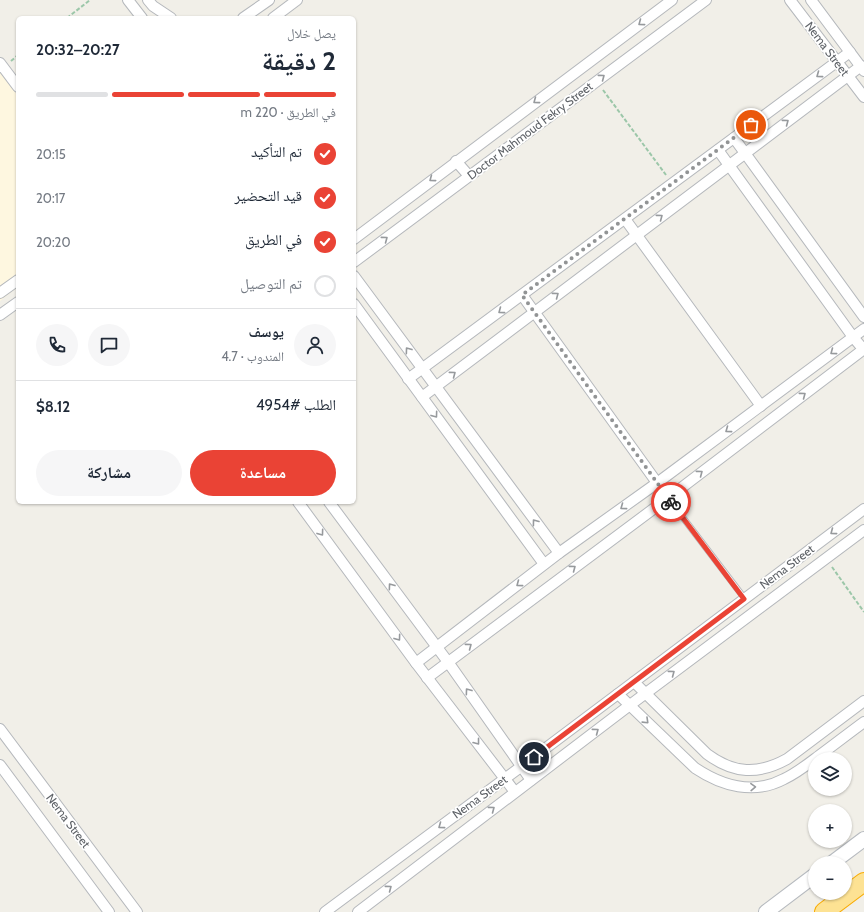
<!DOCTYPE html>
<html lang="ar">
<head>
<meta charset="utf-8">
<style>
  body { margin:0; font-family:Cabin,"Noto Naskh Arabic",sans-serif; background:#f6f6f7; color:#1f2937; direction:rtl; height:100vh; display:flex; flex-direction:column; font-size:15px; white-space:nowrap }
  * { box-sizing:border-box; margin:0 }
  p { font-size:13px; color:#747a83 }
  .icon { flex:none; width:22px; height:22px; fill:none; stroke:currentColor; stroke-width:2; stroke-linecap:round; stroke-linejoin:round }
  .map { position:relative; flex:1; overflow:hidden; direction:ltr }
  .side { position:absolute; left:16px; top:16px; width:340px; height:488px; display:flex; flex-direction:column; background:#fff; border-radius:6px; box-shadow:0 1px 3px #0004; direction:rtl }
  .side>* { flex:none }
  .fabs { position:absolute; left:808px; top:752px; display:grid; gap:8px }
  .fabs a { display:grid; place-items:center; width:44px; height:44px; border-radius:50%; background:#fff; box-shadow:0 1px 3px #0004; font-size:20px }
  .pin { position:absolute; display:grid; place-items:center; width:34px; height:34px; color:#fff; margin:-17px; border:2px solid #fff; border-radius:50%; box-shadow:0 1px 4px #0007 }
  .courier { position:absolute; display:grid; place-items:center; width:40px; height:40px; margin:-20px; border:3px solid #ea4335; border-radius:50%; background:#fff; color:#222; box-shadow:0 1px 5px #0007 }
  .overview em { font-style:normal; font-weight:700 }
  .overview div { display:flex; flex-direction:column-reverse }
  .overview { display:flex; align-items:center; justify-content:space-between; height:68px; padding:0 20px }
  h1 { font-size:26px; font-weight:700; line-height:30px }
  .bar { display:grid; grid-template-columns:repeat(4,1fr); gap:6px 4px; align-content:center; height:48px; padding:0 20px }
  .bar i { height:5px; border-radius:3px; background:#e0e1e3 }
  .bar .active { background:#ea4335 }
  .bar p { grid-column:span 4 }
  .line { display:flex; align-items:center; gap:10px; padding:0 20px; border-top:1px solid #e0e1e3 }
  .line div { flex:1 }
  .round { display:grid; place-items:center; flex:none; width:42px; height:42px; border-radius:21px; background:#f6f6f7 }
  ol { padding:0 20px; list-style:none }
  li { display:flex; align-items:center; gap:12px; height:44px }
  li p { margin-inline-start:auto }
  li .icon { padding:4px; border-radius:50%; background:#ea4335; color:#fff; stroke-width:4 }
  li:last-child { color:#747a83 }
  li i { width:22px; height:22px; border:2px solid #e0e1e3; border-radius:50% }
  .primary-button { display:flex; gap:8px; margin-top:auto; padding:8px 20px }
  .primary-button a { flex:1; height:46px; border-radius:24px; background:#ea4335; color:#fff; font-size:16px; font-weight:700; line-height:46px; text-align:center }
  .primary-button a+a { background:#f6f6f7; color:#1f2937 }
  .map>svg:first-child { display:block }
  .commercial { fill:#fef7e0 }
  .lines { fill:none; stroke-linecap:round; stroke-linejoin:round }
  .lane-casing { stroke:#b5b8bc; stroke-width:7 }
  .street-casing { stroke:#b5b8bc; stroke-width:12 }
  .secondary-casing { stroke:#b6babf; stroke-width:16 }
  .highway-casing { stroke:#f9ab00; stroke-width:20 }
  .path { stroke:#9cc7a9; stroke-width:2; stroke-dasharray:4 2; stroke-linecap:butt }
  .lane { stroke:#fff; stroke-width:5 }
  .street { stroke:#fff; stroke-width:10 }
  .secondary { stroke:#fff; stroke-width:14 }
  .highway { stroke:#fde293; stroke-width:18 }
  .oneway { stroke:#979a9d }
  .done { stroke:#929495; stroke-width:4; stroke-dasharray:0 7.2 }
  .route { stroke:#ea4335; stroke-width:5 }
  .labels { text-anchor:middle; stroke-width:3.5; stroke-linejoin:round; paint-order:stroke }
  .street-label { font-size:12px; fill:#5f6368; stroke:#fff }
</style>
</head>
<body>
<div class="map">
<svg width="864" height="912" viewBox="0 0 864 912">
  <rect width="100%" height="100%" fill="#f1efe8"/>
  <path class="commercial" d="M0 72 18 96V287L0 301Z"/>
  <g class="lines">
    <g class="lane-casing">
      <path id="lane" d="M668 498 745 599"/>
    </g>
    <g class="street-casing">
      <g id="street">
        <path d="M128 0 142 18"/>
        <path d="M148 0 153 6 171 18"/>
        <path d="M790 0 864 97"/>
        <path d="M811 0 864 71"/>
        <path d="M243 18 269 0"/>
        <path d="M273 18 297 0"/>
        <path d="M0 63 18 87"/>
        <path d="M734 138 864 317"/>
        <path d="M718 150 853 337 864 350"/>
        <path d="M456 161 469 176"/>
        <path d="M625 219 761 406"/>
        <path d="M354 239 672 0"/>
        <path d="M354 262 706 0"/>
        <path d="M354 276 559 553"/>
        <path d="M0 293 18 280"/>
        <path d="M522 295 668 498"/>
        <path d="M354 304 544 564"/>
        <path d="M0 315 18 302"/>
        <path d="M408 379 850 52"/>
        <path d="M422 397 861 66"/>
        <path d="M298 502 416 663 515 792"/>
        <path d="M329 502 448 662 531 780"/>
        <path d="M416 663 559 553 657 483 864 329"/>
        <path d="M427 678 668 498 864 349"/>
        <path d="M634 682 707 754C734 774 758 775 787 759L864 701"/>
        <path d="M618 694 695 768C722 786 754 795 784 779 797 773 808 764 820 755 835 744 849 733 864 722"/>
        <path d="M0 729 137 912"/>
        <path d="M0 765 109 912"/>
        <path d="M325 912 522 766 864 509"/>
        <path d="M358 912 630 705 864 530"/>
      </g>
    </g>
    <g class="secondary-casing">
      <g id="secondary">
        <path d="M832 863 864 839"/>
        <path d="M766 912 815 875"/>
      </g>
    </g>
    <g class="highway-casing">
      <path id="highway" d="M824 912 864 882"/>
    </g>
    <g class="path">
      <path d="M67 18 90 0"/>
      <path d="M11 61 18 55"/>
      <path d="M603 90 666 175"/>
      <path d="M832 567 864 612"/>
    </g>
    <use href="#lane" class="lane"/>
    <use href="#street" class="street"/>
    <use href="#secondary" class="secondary"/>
    <use href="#highway" class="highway"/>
  </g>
  <defs><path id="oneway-chevron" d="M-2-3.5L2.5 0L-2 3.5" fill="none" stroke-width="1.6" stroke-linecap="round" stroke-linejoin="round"/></defs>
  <g class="oneway">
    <use href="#oneway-chevron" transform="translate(641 23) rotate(143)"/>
    <use href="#oneway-chevron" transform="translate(819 75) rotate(144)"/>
    <use href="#oneway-chevron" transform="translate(602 77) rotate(-37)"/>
    <use href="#oneway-chevron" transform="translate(536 101) rotate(143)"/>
    <use href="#oneway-chevron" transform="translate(786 122) rotate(-37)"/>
    <use href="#oneway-chevron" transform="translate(432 179) rotate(143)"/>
    <use href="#oneway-chevron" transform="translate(660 217) rotate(-37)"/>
    <use href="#oneway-chevron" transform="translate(385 239) rotate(-37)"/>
    <use href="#oneway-chevron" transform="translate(556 295) rotate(-37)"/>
    <use href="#oneway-chevron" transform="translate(501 311) rotate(143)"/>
    <use href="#oneway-chevron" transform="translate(408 350) rotate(-126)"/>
    <use href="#oneway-chevron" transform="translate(833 352) rotate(143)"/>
    <use href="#oneway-chevron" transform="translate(453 374) rotate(-37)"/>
    <use href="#oneway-chevron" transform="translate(803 395) rotate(-37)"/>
    <use href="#oneway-chevron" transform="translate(435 415) rotate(54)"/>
    <use href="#oneway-chevron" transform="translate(728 430) rotate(144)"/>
    <use href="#oneway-chevron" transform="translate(700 473) rotate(-37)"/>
    <use href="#oneway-chevron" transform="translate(623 507) rotate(144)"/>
    <use href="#oneway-chevron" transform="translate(535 522) rotate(-127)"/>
    <use href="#oneway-chevron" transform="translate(833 532) rotate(143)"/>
    <use href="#oneway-chevron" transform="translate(321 533) rotate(54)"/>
    <use href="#oneway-chevron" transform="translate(573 568) rotate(-37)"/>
    <use href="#oneway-chevron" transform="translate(519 584) rotate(143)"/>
    <use href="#oneway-chevron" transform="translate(391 586) rotate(-126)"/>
    <use href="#oneway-chevron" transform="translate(398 638) rotate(54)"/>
    <use href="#oneway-chevron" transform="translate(469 646) rotate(-37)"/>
    <use href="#oneway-chevron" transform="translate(672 673) rotate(-37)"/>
    <use href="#oneway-chevron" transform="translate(468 691) rotate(-126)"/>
    <use href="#oneway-chevron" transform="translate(646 721) rotate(44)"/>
    <use href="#oneway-chevron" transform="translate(596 731) rotate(-37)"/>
    <use href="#oneway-chevron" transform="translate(477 742) rotate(52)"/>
    <use href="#oneway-chevron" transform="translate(753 787) rotate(-2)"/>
    <use href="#oneway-chevron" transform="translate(492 809) rotate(-37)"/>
    <use href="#oneway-chevron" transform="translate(441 826) rotate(144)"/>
    <use href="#oneway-chevron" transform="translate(389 888) rotate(-37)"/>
  </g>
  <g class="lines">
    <path class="done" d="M671 502 522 295 751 125"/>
    <path class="route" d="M534 757 744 599 671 502"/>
  </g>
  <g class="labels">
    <g class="street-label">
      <text transform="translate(827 49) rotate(53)" y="4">Nema Street</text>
      <text transform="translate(530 131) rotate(-37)" y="4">Doctor Mahmoud Fekry Street</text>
      <text transform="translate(787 567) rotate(-37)" y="4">Nema Street</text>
      <text transform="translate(480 797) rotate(-36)" y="4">Nema Street</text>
      <text transform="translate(68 821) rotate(53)" y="4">Nema Street</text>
    </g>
  </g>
</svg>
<div class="fabs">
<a><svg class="icon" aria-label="layers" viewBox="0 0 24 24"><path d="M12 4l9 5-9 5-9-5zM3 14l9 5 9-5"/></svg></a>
<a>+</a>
<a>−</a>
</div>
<div class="pin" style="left:751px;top:125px;background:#ea580c"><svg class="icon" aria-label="bag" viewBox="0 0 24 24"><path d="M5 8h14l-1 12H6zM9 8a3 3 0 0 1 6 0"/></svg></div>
<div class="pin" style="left:534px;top:757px;background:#1f2937"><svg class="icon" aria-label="home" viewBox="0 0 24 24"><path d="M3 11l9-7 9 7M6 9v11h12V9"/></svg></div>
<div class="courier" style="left:671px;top:502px"><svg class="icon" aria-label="bike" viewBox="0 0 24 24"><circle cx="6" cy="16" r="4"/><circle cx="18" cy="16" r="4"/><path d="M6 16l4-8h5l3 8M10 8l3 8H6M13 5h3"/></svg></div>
<section class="side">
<div class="overview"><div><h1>2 دقيقة</h1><p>يصل خلال</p></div><em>20:27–20:32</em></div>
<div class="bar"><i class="active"></i><i class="active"></i><i class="active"></i><i></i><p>في الطريق · 220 m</p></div>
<ol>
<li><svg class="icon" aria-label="check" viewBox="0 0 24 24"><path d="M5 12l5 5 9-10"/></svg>تم التأكيد<p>20:15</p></li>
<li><svg class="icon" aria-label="check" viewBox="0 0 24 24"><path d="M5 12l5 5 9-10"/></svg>قيد التحضير<p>20:17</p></li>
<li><svg class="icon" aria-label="check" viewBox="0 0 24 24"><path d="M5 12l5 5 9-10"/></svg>في الطريق<p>20:20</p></li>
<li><i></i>تم التوصيل</li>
</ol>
<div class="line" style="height:72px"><a class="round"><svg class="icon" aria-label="person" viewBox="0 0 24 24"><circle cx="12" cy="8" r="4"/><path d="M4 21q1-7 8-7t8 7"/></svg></a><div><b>يوسف</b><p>المندوب · 4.7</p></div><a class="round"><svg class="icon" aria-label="chat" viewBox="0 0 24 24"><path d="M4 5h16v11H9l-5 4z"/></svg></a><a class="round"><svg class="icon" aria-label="phone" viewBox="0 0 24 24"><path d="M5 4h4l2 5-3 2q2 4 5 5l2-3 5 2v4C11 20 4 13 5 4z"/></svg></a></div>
<div class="line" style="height:52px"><div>الطلب #4954</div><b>$8.12</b></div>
<div class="primary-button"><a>مساعدة</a><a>مشاركة</a></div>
</section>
</div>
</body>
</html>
